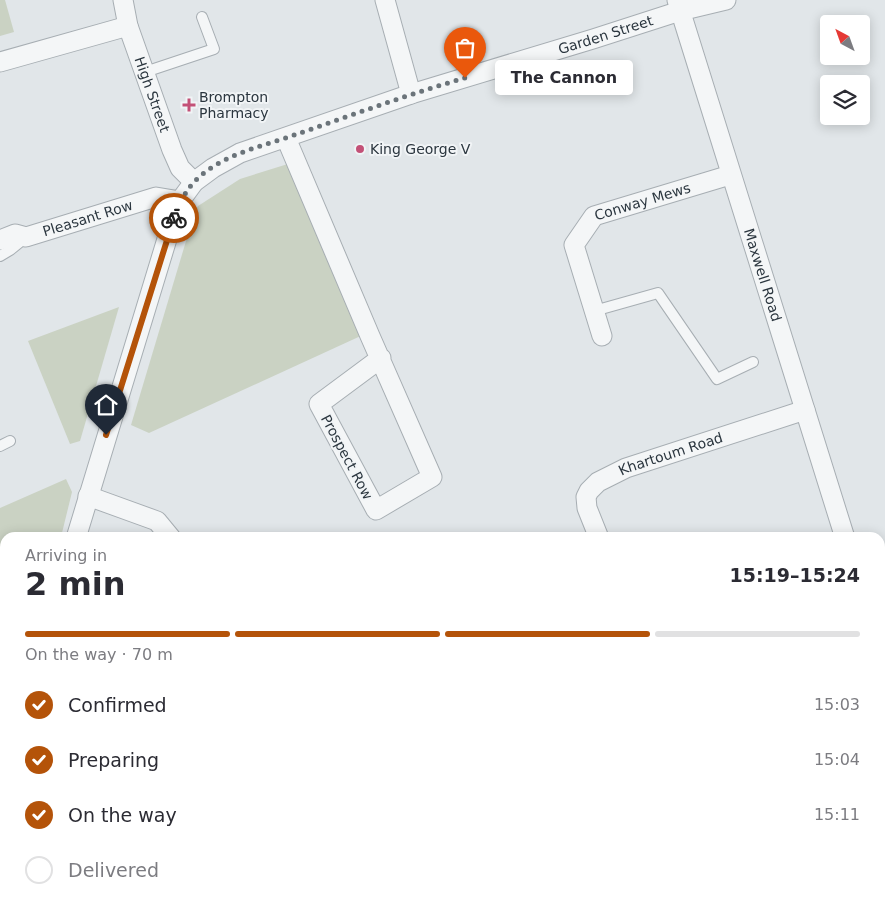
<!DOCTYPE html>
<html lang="en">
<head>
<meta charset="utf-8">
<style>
  body { margin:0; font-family:"DejaVu Sans",sans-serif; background:#f2f2f3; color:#2b2b33; height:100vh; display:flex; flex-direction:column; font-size:19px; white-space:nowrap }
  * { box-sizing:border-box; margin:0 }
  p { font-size:16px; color:#7c7c81 }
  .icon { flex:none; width:28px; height:28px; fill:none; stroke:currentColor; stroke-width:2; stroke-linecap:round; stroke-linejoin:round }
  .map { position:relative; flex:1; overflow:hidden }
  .sheet { position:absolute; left:0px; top:532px; width:885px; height:376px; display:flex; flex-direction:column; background:#fff; border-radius:15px 15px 0 0; box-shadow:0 2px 12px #0003 }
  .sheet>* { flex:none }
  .needle { width:32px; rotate:319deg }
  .fabs { position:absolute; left:820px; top:15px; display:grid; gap:10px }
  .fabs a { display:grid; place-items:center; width:50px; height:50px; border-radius:5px; background:#fff; box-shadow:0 2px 12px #0003; font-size:25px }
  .pin { position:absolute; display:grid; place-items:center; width:42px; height:42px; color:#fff; margin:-51px -21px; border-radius:50% 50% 50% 0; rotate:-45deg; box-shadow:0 0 5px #0007 }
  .pin .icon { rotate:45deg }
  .courier { position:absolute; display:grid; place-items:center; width:50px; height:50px; margin:-25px; border:4px solid #b45309; border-radius:50%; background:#fff; color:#222; box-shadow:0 1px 6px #0007 }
  .bubble { position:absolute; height:35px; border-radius:5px; background:#fff; box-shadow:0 2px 12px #0003; font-size:16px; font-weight:600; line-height:35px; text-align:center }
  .summary em { font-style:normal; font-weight:600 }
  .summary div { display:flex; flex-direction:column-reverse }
  .summary { display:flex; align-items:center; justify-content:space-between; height:85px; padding:0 25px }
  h1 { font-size:32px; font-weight:600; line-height:38px }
  .bar { display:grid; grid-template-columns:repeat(4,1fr); gap:8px 5px; align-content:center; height:60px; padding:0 25px }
  .bar i { height:6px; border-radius:4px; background:#e1e1e2 }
  .bar .active { background:#b45309 }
  .bar p { grid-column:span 4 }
  ol { padding:0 25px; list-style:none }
  li { display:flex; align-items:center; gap:15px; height:55px }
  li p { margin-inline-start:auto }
  li .icon { padding:5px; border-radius:50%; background:#b45309; color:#fff; stroke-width:4 }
  li:last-child { color:#7c7c81 }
  li i { width:28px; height:28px; border:2px solid #e1e1e2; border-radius:50% }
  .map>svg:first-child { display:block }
  .green { fill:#cad2c3 }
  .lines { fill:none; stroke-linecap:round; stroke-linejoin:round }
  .service-casing { stroke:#a7aeb3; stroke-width:12 }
  .minor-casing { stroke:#a7aeb3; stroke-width:21 }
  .service { stroke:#f4f6f7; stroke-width:10 }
  .minor { stroke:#f4f6f7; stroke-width:19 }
  .done { stroke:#6b747a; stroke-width:5; stroke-dasharray:0 9 }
  .route { stroke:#b45309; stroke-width:6 }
  .poi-dot { fill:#c35177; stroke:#f1f4f6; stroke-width:2 }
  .labels { text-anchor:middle; stroke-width:4; stroke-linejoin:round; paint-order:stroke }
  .street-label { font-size:14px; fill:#2b363f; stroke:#f1f4f6 }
  .poi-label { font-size:14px; fill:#2b363f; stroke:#f1f4f6; text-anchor:start }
</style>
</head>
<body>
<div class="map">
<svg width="885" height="908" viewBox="0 0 885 908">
  <rect width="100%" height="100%" fill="#e1e6e9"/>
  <g class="green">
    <path d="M0 0H5L14 32 0 36Z"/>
    <path d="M291 163 365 334 149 433 131 425 195 211 198 206 240 179Z"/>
    <path d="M119 307 80 441 70 444 28 341Z"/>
    <path d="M66 479 72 492 61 537 5 538V558L0 546V508Z"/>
  </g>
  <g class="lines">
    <g class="service-casing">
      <g id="service">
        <path d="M145 72 214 49 202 17"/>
        <path d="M0 256 10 250 26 237"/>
        <path d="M594 311 658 293 717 379 753 362"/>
        <path d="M0 446 10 441"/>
        <path d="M0 564 5 568"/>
      </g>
    </g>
    <g class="minor-casing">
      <g id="minor">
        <path id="s1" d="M123 0 128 26 172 150 180 168 194 182"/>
        <path d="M385 0 411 94"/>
        <path id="s2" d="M677 0 845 538"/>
        <path d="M0 62 128 26"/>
        <path d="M286 138 370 336 432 477 376 510 319 404 381 358"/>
        <path id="s3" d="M0 240 15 234 26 237 156 197 180 201"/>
        <path id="s4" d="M602 336 574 245 594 216 730 175"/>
        <path d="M88 496 157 521 171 538"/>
        <path id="s5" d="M76 538 167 239 180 201 194 182 213 168 240 153 411 94 593 39 680 11 726 0"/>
        <path id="s6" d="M599 538 587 508 586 497 589 491 598 482 626 468 805 410"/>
        <path d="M880 648 885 664"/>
        <path d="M0 802 5 786"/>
        <path d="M0 828 5 831"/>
        <path d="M40 904 42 908"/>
        <path d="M178 904 179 908"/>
        <path d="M394 904 396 908"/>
        <path d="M600 904 602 908"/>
        <path d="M132 908 142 904"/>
      </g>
    </g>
    <use href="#service" class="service"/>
    <use href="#minor" class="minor"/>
  </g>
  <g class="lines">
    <path class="done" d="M174 218C179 205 184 193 194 182 221 154 264 146 300 133 355 114 409 94 465 78"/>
    <path class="route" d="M106 435 174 218"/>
  </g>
  <g class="poi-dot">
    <path d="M186.5 97.5h5v5h5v5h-5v5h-5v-5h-5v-5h5z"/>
    <circle cx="360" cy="149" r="5"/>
  </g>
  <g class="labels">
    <g class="street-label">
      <text dy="5" stroke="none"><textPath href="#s5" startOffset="815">Garden Street</textPath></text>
      <text dy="5" stroke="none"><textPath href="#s1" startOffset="99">High Street</textPath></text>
      <text dy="5" stroke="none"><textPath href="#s4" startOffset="181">Conway Mews</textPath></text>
      <text dy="5" stroke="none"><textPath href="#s3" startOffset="92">Pleasant Row</textPath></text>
      <text dy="5" stroke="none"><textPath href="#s2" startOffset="288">Maxwell Road</textPath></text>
      <text dy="5" stroke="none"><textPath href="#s6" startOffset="141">Khartoum Road</textPath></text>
      <text transform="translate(347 457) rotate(62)" y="5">Prospect Row</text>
    </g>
    <g class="poi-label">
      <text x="199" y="102">Brompton<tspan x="199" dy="16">Pharmacy</tspan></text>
      <text x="370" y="154">King George V</text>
    </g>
  </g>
</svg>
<div class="fabs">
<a><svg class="needle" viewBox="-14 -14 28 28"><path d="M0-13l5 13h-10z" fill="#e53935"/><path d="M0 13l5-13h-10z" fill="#7c7c81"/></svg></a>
<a><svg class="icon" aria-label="layers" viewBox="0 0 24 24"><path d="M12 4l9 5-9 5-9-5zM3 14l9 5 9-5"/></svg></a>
</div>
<div class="pin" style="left:465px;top:78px;background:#ea580c"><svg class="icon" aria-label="bag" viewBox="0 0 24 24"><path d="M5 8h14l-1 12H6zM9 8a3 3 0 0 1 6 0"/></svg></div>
<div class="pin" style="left:106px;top:435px;background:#1f2937"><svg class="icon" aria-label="home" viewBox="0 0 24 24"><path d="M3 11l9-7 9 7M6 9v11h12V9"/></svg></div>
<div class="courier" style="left:174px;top:218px"><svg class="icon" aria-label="bike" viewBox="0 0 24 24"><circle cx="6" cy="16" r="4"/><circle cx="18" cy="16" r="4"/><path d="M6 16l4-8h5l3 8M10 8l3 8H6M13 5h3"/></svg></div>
<div class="bubble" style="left:495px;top:60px;width:138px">The Cannon</div>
<section class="sheet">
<div class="summary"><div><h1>2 min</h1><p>Arriving in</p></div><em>15:19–15:24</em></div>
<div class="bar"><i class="active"></i><i class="active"></i><i class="active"></i><i></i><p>On the way · 70 m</p></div>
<ol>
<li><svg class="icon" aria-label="check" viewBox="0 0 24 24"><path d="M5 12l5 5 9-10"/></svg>Confirmed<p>15:03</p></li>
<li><svg class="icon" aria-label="check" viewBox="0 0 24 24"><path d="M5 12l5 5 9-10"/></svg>Preparing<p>15:04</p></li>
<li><svg class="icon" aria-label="check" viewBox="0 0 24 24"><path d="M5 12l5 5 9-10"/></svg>On the way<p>15:11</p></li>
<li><i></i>Delivered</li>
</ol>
</section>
</div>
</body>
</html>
